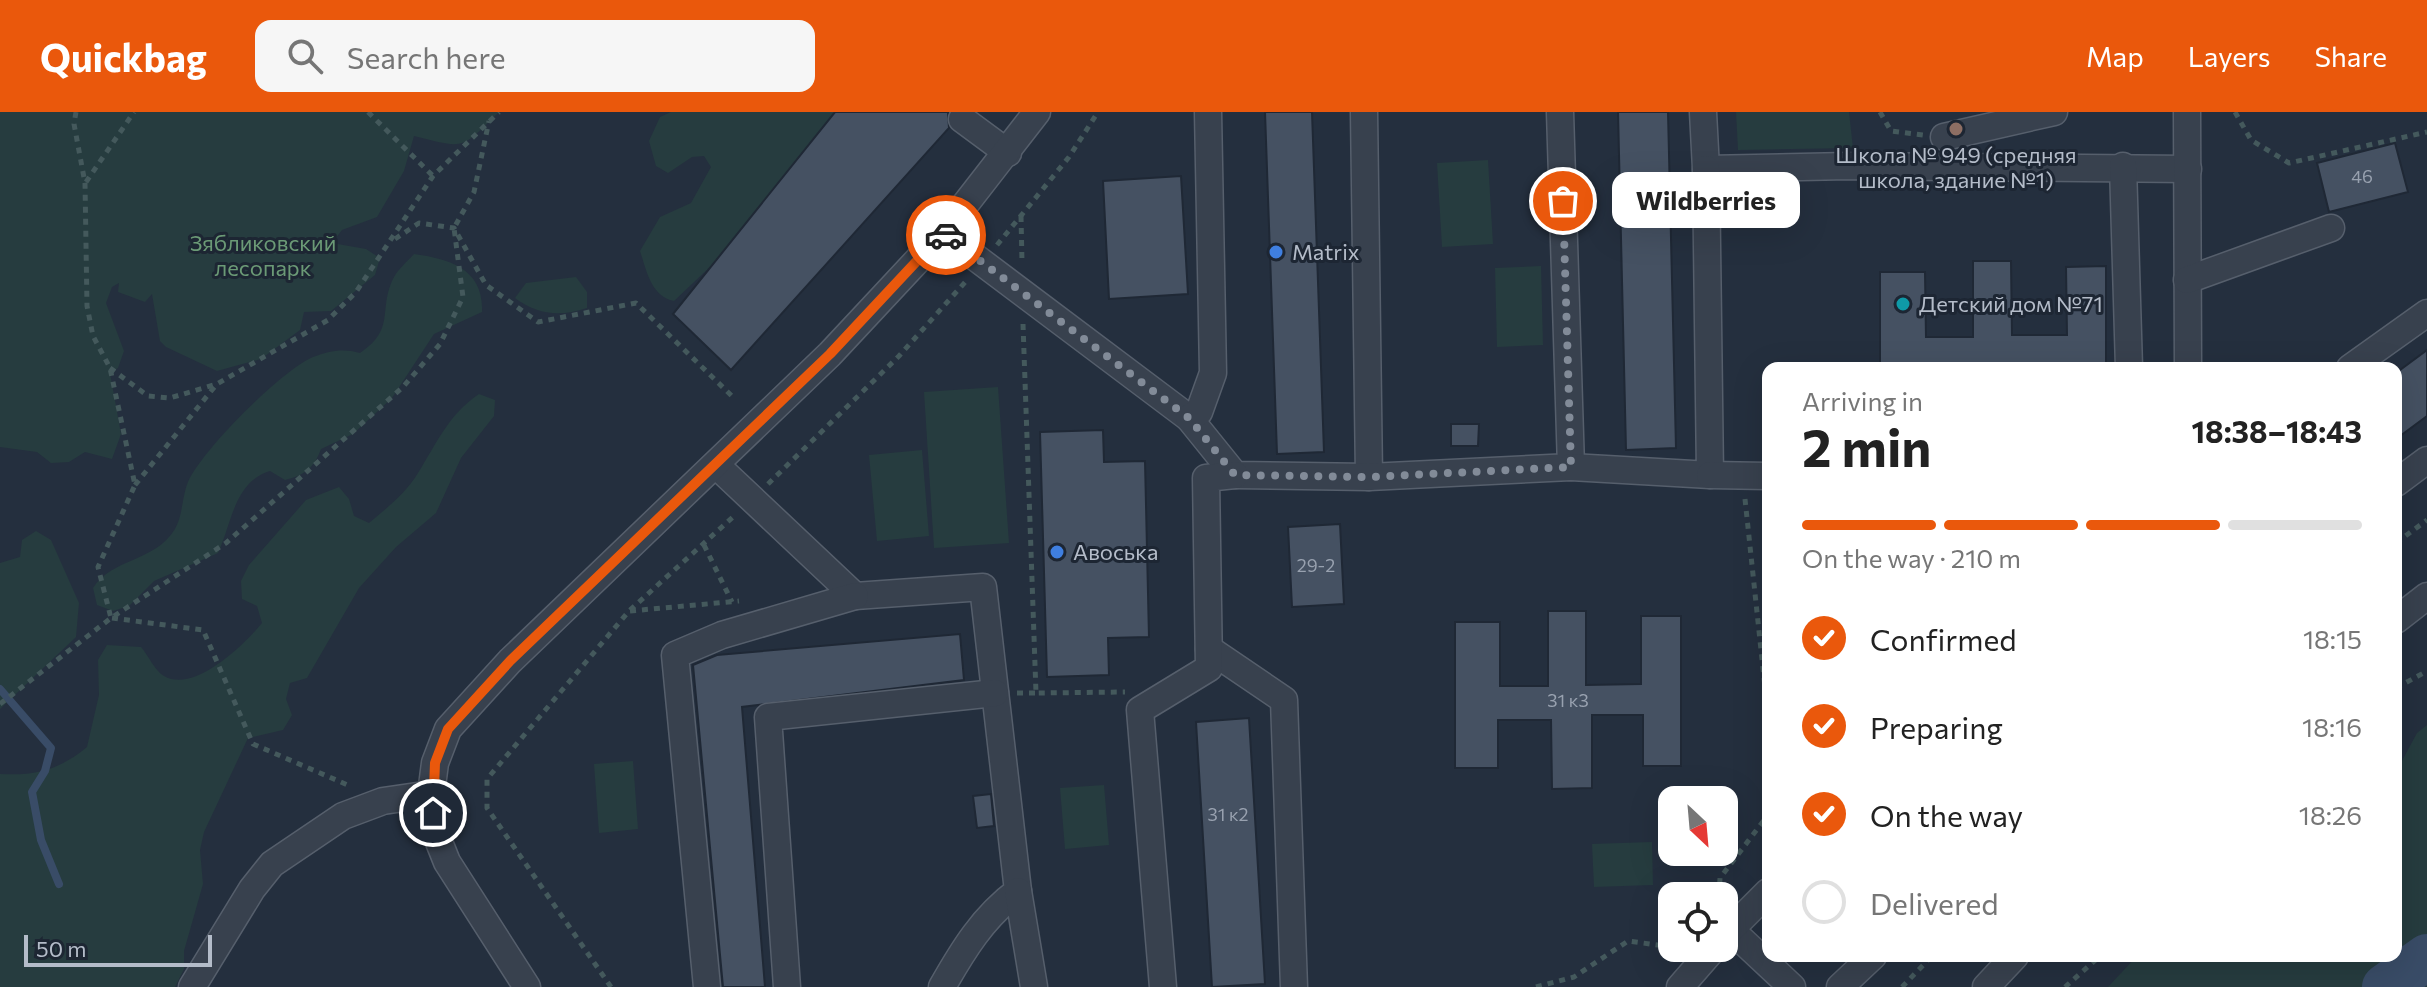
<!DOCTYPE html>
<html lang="en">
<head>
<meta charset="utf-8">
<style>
  body { margin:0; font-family:Commissioner,sans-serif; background:#f6f6f6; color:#222; height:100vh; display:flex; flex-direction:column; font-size:30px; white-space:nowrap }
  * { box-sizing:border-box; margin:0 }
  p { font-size:26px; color:#767676 }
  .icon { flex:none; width:44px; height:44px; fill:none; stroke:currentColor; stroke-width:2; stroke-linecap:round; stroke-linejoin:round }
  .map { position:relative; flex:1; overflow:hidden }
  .panel { position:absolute; left:1762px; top:250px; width:640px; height:600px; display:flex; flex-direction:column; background:#fff; border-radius:16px; box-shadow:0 8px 32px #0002 }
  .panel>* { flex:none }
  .needle { width:52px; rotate:154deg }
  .tools { position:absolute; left:1658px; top:674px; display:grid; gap:16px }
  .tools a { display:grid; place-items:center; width:80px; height:80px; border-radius:16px; background:#fff; box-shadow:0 8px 32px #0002; font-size:40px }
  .scale { position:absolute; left:24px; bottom:20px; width:188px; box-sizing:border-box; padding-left:8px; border:4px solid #b4bcc9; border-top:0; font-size:22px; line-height:28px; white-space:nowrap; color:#b4bcc9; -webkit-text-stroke:6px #1d2633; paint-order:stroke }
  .pin { position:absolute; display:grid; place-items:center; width:68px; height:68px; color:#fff; margin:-34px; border:4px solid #fff; border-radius:50%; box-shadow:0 2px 8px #0007 }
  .courier { position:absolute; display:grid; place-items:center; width:80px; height:80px; margin:-40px; border:6px solid #ea580c; border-radius:50%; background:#fff; color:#222; box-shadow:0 2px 10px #0007 }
  .bubble { position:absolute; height:56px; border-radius:16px; background:#fff; box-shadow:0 8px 32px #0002; font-size:26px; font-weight:700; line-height:56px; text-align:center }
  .head em { font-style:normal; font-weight:700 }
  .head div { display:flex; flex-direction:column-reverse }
  .head { display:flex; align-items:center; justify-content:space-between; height:136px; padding:0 40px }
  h1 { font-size:52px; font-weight:700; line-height:60px }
  .bar { display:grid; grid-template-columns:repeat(4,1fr); gap:12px 8px; align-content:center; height:96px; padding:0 40px }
  .bar i { height:10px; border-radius:6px; background:#e0e0e0 }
  .bar .selected { background:#ea580c }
  .bar p { grid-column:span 4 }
  ol { padding:0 40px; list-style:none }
  li { display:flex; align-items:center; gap:24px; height:88px }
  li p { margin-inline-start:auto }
  li .icon { padding:8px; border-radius:50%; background:#ea580c; color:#fff; stroke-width:4 }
  li:last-child { color:#767676 }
  li i { width:44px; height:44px; border:4px solid #e0e0e0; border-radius:50% }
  header { display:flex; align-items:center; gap:48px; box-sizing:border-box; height:112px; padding:0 40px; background:#ea580c; color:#fff }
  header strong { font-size:38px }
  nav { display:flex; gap:44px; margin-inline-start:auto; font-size:28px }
  .search { width:560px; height:72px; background:#f6f6f6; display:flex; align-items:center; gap:20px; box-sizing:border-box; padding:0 28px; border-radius:16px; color:#767676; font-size:30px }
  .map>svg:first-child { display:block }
  .green { fill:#263c3f }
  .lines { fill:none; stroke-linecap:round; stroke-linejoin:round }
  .stream { stroke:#394c67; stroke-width:8 }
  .river { stroke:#394c67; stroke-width:46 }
  .building { fill:#455162; stroke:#1f2835; stroke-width:2 }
  .minor-casing { stroke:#565f6c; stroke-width:29 }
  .path { stroke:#44595c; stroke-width:5; stroke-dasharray:6 6; stroke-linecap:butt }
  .minor { stroke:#38414e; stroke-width:26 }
  .done { stroke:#828b98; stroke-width:8; stroke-dasharray:0 14.4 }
  .route { stroke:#ea580c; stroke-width:10 }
  .education-dot { fill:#8d6e63; stroke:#1d2633; stroke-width:3 }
  .shop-dot { fill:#3f7fe0; stroke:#1d2633; stroke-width:3 }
  .culture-dot { fill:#0f9aa8; stroke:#1d2633; stroke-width:3 }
  .labels { text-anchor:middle; stroke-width:6; stroke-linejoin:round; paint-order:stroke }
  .number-label { font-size:18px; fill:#98a1af }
  .poi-label { font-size:22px; fill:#b4bcc9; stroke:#1d2633; text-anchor:start }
  .park-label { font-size:22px; fill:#6b9a76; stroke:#1d2633 }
</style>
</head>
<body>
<header>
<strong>Quickbag</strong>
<div class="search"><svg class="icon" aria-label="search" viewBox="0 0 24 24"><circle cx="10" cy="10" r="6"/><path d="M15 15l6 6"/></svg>Search here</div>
<nav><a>Map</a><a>Layers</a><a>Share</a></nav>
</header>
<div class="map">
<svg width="2427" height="875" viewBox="0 0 2427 875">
  <rect width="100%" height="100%" fill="#242f3e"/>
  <g class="green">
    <path d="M0 0H499C460 38 466 37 414 24L404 59 377 105 342 118 332 131 366 137 380 146 375 163 331 199 304 200 300 218 261 247 217 259 166 235 160 229 152 182 145 190 118 180 119 171 112 175 106 191 124 239 118 256 110 261 121 322 112 347 85 340 69 350 51 351 37 340 0 335Z"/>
    <path d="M671 0H895L731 135 674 189C651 184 647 160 640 139L660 105 691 91 711 55 704 44 692 45 668 61 656 54 649 29 660 5Z"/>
    <path d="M1736 0H1849L1853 36 1738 38Z"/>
    <path d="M1488 48 1493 132 1442 135 1437 51Z"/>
    <path d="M414 142C450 147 484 157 482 200L434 222 392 286 353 322 321 337C314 356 305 363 285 368L270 359C234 370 232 411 218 441L154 469 129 494 113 499 97 493 93 476C112 446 155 450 175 417 183 403 182 384 188 370 202 338 282 258 313 245 329 239 343 236 360 241 396 217 378 198 393 167 397 158 408 149 414 142Z"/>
    <path d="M1541 154 1543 233 1497 235 1495 156Z"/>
    <path d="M576 165 587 180V196C560 205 538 203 515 186L526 171Z"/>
    <path d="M998 275 1009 431 934 436 924 280Z"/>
    <path d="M479 282 495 288 494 304 461 346 436 401 396 435 359 476 307 566 290 571 286 587 292 603 283 618 248 626 204 720 200 738 203 772 184 839V857L175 875H0V662C36 664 59 658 87 635L99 583 98 548 107 533 141 535C148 543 155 559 164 564 194 582 245 532 262 511L257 494 242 487 241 469 249 453 306 388 339 375 349 387 354 404 369 411C387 396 406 381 418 361 437 331 448 303 479 282Z"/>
    <path d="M922 338 929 424 877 429 869 343Z"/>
    <path d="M36 419 51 428 79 491 76 525 0 597V451L20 445 22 428Z"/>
    <path d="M2427 613V875H2108L2137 844H2396V660L2417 621Z"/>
    <path d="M633 649 638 717 599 721 594 652Z"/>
    <path d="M1104 673 1109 733 1065 737 1060 676Z"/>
    <path d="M1652 730 1653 773 1594 775 1592 732Z"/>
  </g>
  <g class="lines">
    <path class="stream" d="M0 577 51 636 45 659 32 680 41 728 59 772"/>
    <path class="river" d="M2385 875 2427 845"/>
  </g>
  <g class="building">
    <path d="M835 0H948L949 16 731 258 673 202Z"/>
    <path d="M1265 0H1312L1324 340 1277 342Z"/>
    <path d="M1618 0H1668L1676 336 1626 338Z"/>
    <path d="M2395 31 2408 80 2329 100 2317 51Z"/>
    <path d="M1181 64 1188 182 1109 187 1103 69Z"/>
    <path d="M1973 149H2011L2012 223H2067L2066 155 2106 154V256H2068V253L1880 256V160H1925L1926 225H1973Z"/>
    <path d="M2427 238V304L2396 327V261Z"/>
    <path d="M1451 312H1479L1478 334H1451Z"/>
    <path d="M1103 318 1104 350 1145 349 1149 525 1108 526 1109 563 1047 565 1040 320Z"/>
    <path d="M1340 412 1344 492 1292 495 1288 415Z"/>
    <path d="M1548 499H1586V573L1641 572V504H1681V654H1643V603H1592V676L1552 677 1551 608H1498V656H1455V510H1500V574H1548Z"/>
    <path d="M960 522 964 568 742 595 765 875H723L693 553 717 543Z"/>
    <path d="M1249 606 1265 872 1212 875 1196 610Z"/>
    <path d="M991 682 994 714 977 716 973 684Z"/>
  </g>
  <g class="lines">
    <g class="minor-casing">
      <g id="minor">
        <path d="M1364 0 1369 365"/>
        <path d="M1703 0 1706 57 1848 54 2188 57"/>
        <path d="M2187 0 2188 256"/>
        <path d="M962 7 1008 41"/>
        <path d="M1944 25 2054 0"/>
        <path d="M2123 54 2129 256"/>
        <path d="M943 121 1189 306 1235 363 1369 365 1571 355 1560 0"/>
        <path d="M2187 168 2331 116"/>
        <path d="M2350 256 2427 201"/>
        <path d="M1189 306 1199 300 1213 261 1208 0"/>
        <path d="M716 353 855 484 983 475 1018 779C983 805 963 838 942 875"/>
        <path d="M1571 355 1710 363 1706 57"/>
        <path d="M1710 363 1768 364"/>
        <path d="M2396 371 2427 348"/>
        <path d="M2396 508 2427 484"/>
        <path d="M1209 537 1284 588 1294 875"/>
        <path d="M1018 779 1034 875"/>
        <path d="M1730 817 1792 875"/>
        <path d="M1724 824 1768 780"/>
        <path d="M192 875 252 777 272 752 343 704 383 689 431 682"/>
        <path d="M527 875 447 750 435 720 431 682 435 651 448 617 510 549 830 242 943 121 1037 0"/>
        <path d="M707 875 675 543 722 523 855 484"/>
        <path d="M787 875 768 605 995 581"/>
        <path d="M1163 875 1140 598 1209 556 1206 366 1235 363"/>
        <path d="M1680 875 1714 836"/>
        <path d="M1840 875 1873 844"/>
        <path d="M1986 875 2015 844"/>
      </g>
    </g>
    <g class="path">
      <path d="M76 0 74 12 85 71 87 194 93 224 110 256 135 373 98 455 111 506"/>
      <path d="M368 0 433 64"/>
      <path d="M1880 0 1891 19 1923 23"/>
      <path d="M2235 0 2251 28 2289 51 2427 20"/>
      <path d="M86 70 134 0"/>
      <path d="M1021 104 1022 150"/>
      <path d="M395 127 419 111 454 116 486 173 538 210 636 191 735 287"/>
      <path d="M997 133 1069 45 1098 0"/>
      <path d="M1023 212 1036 581 1125 580"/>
      <path d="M110 256 148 284 170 286 217 272 328 208 356 180 433 64 499 0"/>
      <path d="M768 372 899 244 967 168"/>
      <path d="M135 373 216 273"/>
      <path d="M1745 387 1768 604"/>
      <path d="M2396 431 2427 408"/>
      <path d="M704 433 732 490"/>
      <path d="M630 499 739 489"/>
      <path d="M112 506 203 518 253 632 350 674"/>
      <path d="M2396 576 2427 559"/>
      <path d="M1017 581H1036"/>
      <path d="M0 592 111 506 226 431 403 275 440 232 463 185 454 116 474 80 489 9"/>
      <path d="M1719 784 1720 766 1768 703"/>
      <path d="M611 875 487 696V667L629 499 734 404"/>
      <path d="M1536 875 1574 865 1628 829 1672 835"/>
      <path d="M1902 875 1932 844"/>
      <path d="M2065 875 2100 844"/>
    </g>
    <use href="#minor" class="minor"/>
  </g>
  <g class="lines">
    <path class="done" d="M946 123 1189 306 1235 363 1369 365 1571 355 1563 89"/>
    <path class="route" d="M433 701 435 651 448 617 510 549 830 242 943 121 946 123"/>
  </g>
  <circle class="education-dot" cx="1956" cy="17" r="8"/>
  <g class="shop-dot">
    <circle cx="1276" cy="140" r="8"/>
    <circle cx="1057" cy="440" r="8"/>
  </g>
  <circle class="culture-dot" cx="1903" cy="192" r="8"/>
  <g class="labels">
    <g class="number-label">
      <text x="2362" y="71">46</text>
      <text x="1316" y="460">29-2</text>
      <text x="1568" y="595">31 к3</text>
      <text x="1228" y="709">31 к2</text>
    </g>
    <g class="poi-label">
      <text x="1956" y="51" text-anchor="middle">Школа № 949 (средняя<tspan x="1956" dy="25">школа, здание №1)</tspan></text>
      <text x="1292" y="148">Matrix</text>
      <text x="1919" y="200">Детский дом №71</text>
      <text x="1073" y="448">Авоська</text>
    </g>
    <g class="park-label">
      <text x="263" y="139">Зябликовский<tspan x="263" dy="25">лесопарк</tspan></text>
    </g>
  </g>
</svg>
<div class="tools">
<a><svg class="needle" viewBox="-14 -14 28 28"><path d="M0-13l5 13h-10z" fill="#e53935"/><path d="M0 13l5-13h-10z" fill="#767676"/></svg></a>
<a><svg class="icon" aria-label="locate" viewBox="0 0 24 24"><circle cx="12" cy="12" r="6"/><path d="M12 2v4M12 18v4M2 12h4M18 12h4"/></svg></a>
</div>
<div class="scale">50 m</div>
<div class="pin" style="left:1563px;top:89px;background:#ea580c"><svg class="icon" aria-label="bag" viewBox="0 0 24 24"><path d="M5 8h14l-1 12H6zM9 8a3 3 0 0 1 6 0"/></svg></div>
<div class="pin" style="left:433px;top:701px;background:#1f2937"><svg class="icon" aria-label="home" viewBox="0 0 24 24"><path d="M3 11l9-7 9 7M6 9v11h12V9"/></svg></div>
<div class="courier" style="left:946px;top:123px"><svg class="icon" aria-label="car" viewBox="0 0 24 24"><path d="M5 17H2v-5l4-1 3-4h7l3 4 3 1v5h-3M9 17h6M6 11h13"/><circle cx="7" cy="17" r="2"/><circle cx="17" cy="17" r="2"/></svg></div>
<div class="bubble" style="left:1612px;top:60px;width:188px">Wildberries</div>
<section class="panel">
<div class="head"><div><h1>2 min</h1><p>Arriving in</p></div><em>18:38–18:43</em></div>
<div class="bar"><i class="selected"></i><i class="selected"></i><i class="selected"></i><i></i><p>On the way · 210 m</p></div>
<ol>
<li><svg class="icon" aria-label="check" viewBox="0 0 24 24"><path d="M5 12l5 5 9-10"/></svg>Confirmed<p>18:15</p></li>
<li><svg class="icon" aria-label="check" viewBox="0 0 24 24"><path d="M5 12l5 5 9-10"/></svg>Preparing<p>18:16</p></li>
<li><svg class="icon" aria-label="check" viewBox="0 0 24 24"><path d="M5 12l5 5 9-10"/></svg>On the way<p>18:26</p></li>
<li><i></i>Delivered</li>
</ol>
</section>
</div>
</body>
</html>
